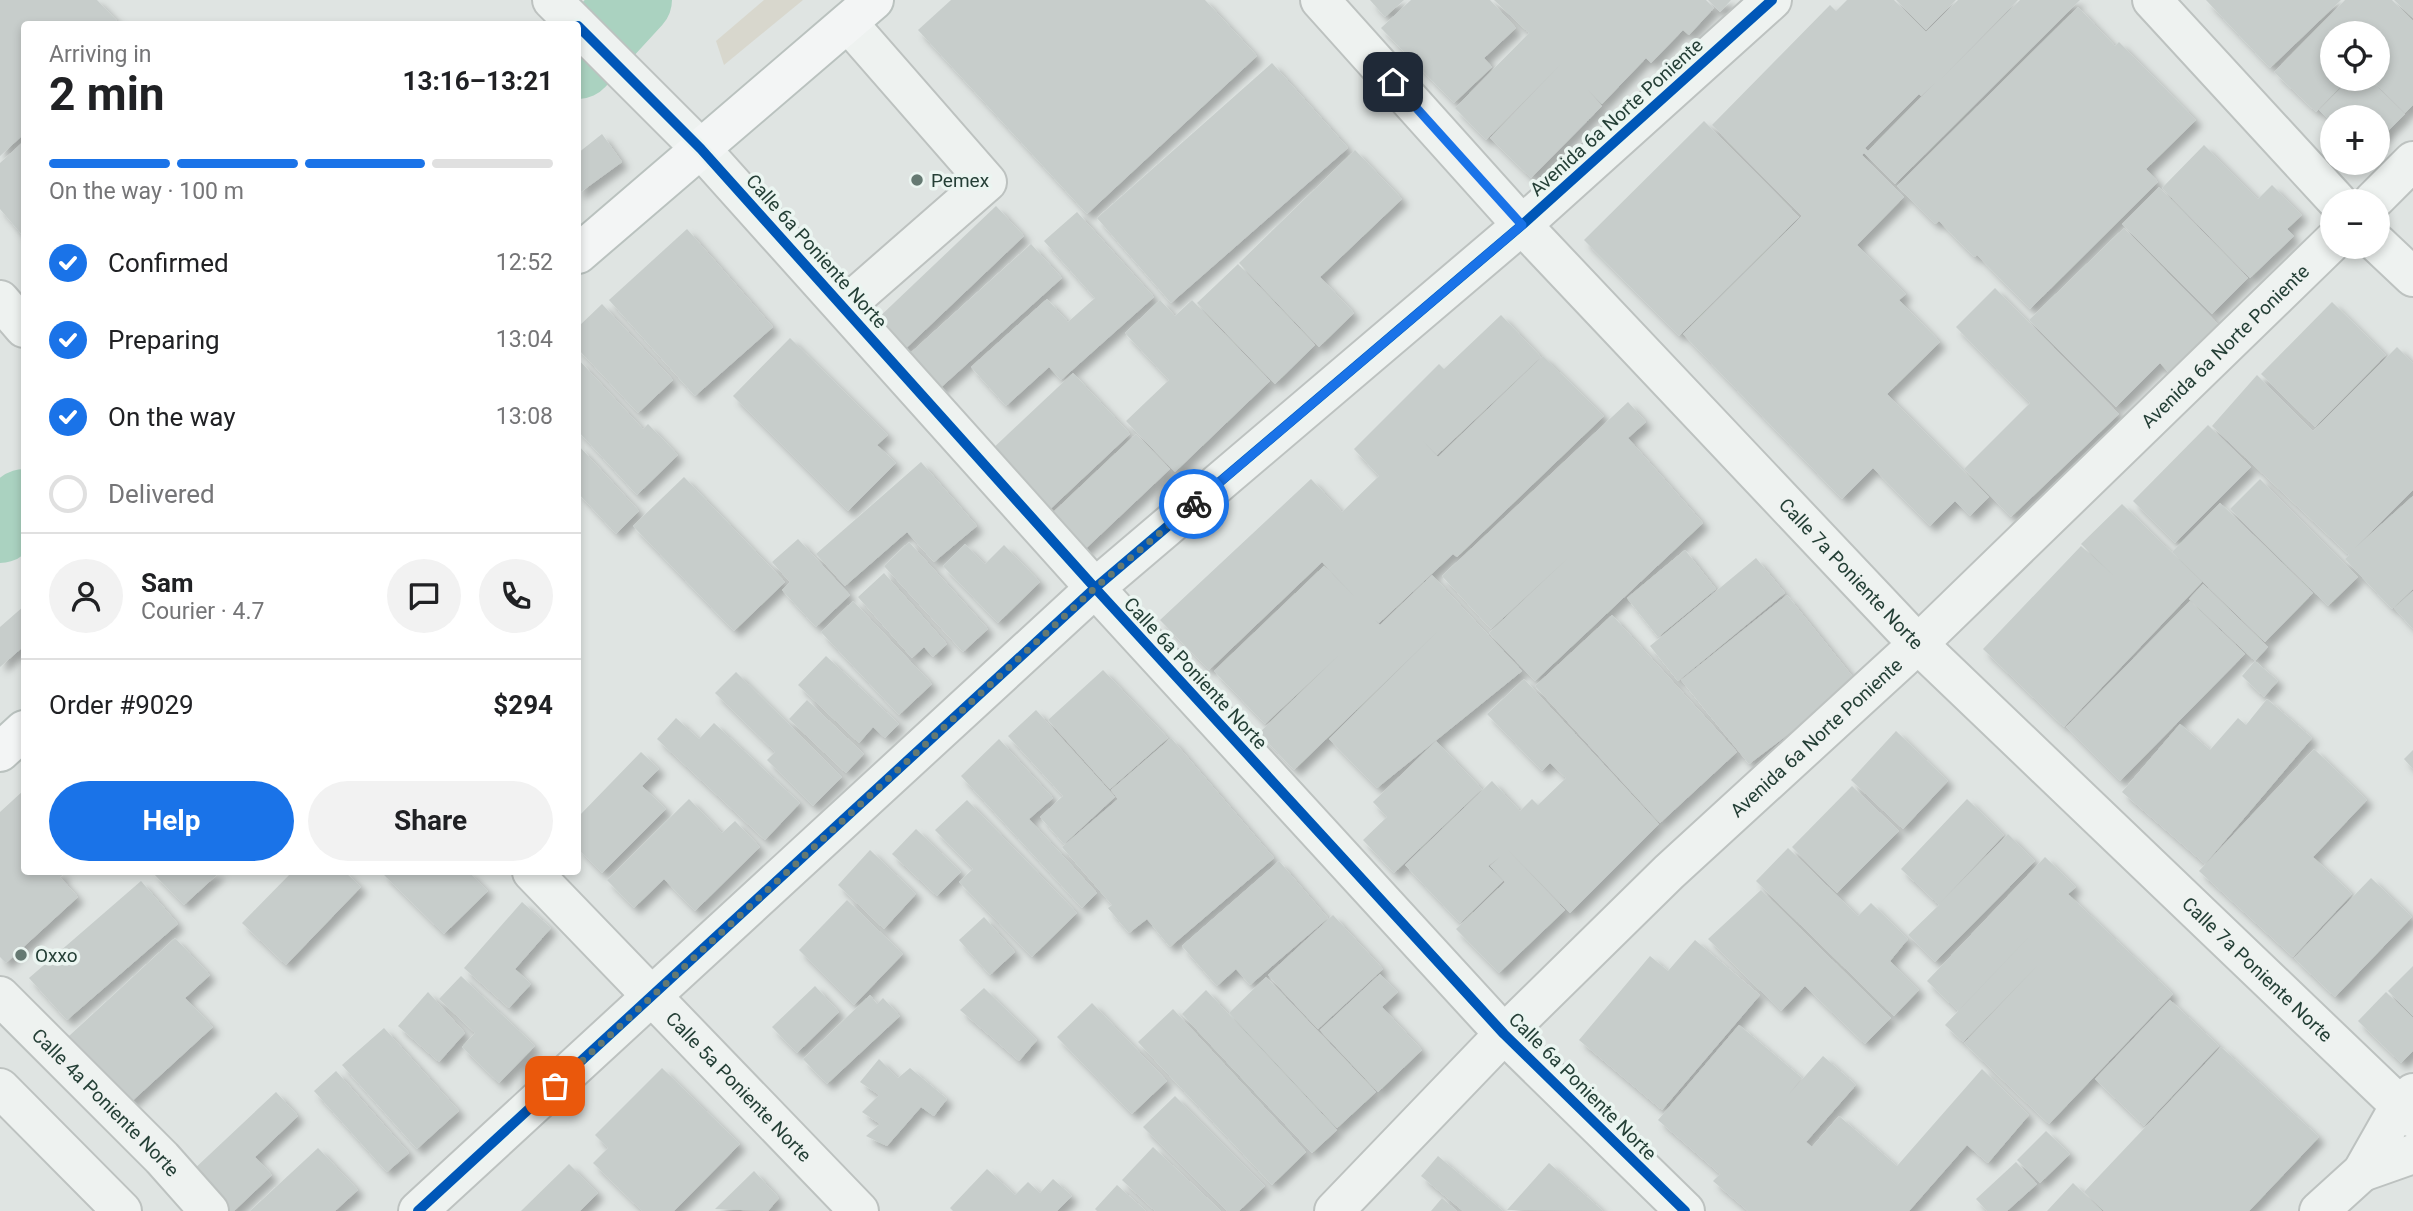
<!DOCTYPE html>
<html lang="en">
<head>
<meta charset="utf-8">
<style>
  body { margin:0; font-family:Roboto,sans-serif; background:#f2f2f2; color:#202124; height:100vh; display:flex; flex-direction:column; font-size:26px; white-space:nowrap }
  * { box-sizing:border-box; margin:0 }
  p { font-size:23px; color:#757577 }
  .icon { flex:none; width:38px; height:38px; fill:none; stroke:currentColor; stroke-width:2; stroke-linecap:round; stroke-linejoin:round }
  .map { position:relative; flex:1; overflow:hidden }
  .panel { position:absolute; left:21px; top:21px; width:560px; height:854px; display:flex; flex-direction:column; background:#fff; border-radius:7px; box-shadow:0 4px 10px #0003 }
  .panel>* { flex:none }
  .buttons { position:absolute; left:2320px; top:21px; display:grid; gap:14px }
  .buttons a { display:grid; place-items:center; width:70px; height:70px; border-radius:50%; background:#fff; box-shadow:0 4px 10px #0003; font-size:35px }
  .pin { position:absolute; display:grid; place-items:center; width:60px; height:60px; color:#fff; margin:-30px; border-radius:14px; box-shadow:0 4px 10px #0006 }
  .courier { position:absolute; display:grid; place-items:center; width:70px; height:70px; margin:-35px; border:5px solid #1a73e8; border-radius:50%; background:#fff; color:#222; box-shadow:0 2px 9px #0007 }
  .overview em { font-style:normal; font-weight:700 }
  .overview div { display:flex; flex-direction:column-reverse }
  .overview { display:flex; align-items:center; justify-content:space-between; height:119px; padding:0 28px }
  h1 { font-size:46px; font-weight:700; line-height:52px }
  .bar { display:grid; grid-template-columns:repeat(4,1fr); gap:10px 7px; align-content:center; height:84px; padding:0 28px }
  .bar i { height:9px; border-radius:5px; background:#e0e0e0 }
  .bar .on { background:#1a73e8 }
  .bar p { grid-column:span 4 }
  .line { display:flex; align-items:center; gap:18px; padding:0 28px; border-top:2px solid #e0e0e0 }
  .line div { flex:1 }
  .round { display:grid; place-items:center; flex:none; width:74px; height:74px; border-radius:37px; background:#f2f2f2 }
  ol { padding:0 28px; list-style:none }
  li { display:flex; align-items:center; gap:21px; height:77px }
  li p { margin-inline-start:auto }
  li .icon { padding:7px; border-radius:50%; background:#1a73e8; color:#fff; stroke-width:4 }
  li:last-child { color:#757577 }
  li i { width:38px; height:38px; border:4px solid #e0e0e0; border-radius:50% }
  .primary-button { display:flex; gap:14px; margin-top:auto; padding:14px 28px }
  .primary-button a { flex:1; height:80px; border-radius:42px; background:#1a73e8; color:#fff; font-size:28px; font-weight:700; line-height:80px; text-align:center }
  .primary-button a+a { background:#f2f2f2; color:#202124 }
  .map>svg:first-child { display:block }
  .green { fill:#d8d7cd }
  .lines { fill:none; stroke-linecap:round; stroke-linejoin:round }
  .river { stroke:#aad2c0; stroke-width:74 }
  .building { fill:#c7cdcb; fill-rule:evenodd; filter:url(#shadow) }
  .minor-casing { stroke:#bdc2c0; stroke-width:42 }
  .major-casing { stroke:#bac2bf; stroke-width:42 }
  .minor { stroke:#eef2f0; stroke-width:38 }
  .major { stroke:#f3f5f5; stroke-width:38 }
  .cycleway-casing { stroke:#ebf5f1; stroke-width:15 }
  .cycleway { stroke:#0057b8; stroke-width:10 }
  .done { stroke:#657972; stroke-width:7; stroke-dasharray:0 12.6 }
  .route { stroke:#1a73e8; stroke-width:9 }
  .poi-dot { fill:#657972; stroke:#ebf5f1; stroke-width:2.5 }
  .labels { text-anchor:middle; stroke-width:7; stroke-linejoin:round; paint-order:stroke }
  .street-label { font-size:19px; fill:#243f36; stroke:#ebf5f1 }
  .poi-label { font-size:19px; fill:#243f36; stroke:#ebf5f1; text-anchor:start }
</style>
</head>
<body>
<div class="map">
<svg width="2413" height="1211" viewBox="0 0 2413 1211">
  <defs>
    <filter id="shadow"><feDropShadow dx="6" dy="6" stdDeviation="3.5" flood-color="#0004"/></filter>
  </defs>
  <rect width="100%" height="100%" fill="#dfe4e2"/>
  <path class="green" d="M764 0H803L724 65 716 41Z"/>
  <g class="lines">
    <g class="river">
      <path d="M578 62 635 0"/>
      <path d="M0 526 24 506"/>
    </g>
  </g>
  <g class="building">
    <path d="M0 0H97L120 24H24V134L0 156Z"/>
    <path d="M951 0H1205L1257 56 1087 214 918 30Z"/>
    <path d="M1370 0H1404L1385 17Z"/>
    <path d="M1411 0H1490L1516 28 1484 58 1492 67 1454 103 1381 28Z"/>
    <path d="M1494 0H1706L1714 8 1689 35 1683 30 1651 63 1646 58 1602 104 1588 90 1602 106 1531 178 1490 138 1561 64 1486 140 1455 108 1529 33Z"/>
    <path d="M1708 0H1731L1720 12Z"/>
    <path d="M1847 0H1894L1926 32 1958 0H2018L1940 80 2020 0H2080L1895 184 1864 153 1862 155 1904 197 1857 245 1906 294 1899 300 1940 342 1887 394 1989 497 1970 516 1955 501 1930 526 1873 468 1842 499 1683 334 1802 216 1712 125 1830 5 1836 11ZM1935 83 1868 151 1865 148 1919 94 1921 96Z"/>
    <path d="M1896 0H1956L1926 30Z"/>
    <path d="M2206 0H2341L2270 68Z"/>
    <path d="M2345 0H2392L2413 21V105L2405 113 2371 79H2378V33H2333V79H2348L2316 112 2274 72Z"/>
    <path d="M2394 0H2413V18Z"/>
    <path d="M2078 7 2115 46 2119 42 2196 120 2146 169 2158 182 2030 309 1977 255 1974 257 1939 221 1935 224 1897 186Z"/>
    <path d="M1272 63 1348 148 1171 303 1097 218Z"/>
    <path d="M2350 79H2369L2405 114 2378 141V117H2333V124L2319 110Z"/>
    <path d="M1704 121 1799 217 1679 336 1584 240Z"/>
    <path d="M602 134 622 162 578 194V153Z"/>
    <path d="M24 141V237L0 209V163Z"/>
    <path d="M2204 145 2258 199 2272 185 2302 215 2287 229 2294 236 2250 278 2162 188Z"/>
    <path d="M1355 150 1402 199 1320 277 1354 313 1319 347 1239 263Z"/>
    <path d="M2159 187 2248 278 2212 314 2122 224Z"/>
    <path d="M996 206 1024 236 902 352 874 322Z"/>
    <path d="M1077 212 1154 297 1061 380 1049 367 1006 406 971 367 1047 299 1068 322 1095 298 1044 241Z"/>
    <path d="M2124 228 2221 327 2172 376 2160 363 2116 407 2029 320Z"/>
    <path d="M687 229 773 327 695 396 609 300Z"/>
    <path d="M1031 244 1062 278 937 391 906 357Z"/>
    <path d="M1238 264 1315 345 1275 384 1197 303Z"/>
    <path d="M1995 288 2119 414 2011 517 1964 469 2030 403 1956 327Z"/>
    <path d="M1160 300 1175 316 1192 300 1270 381 1175 472 1126 421 1169 380 1125 333Z"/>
    <path d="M2332 302 2386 355 2315 427 2261 374Z"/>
    <path d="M602 304 673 380 638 413 578 349V327Z"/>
    <path d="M1501 315 1541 357 1437 455 1423 441 1438 457 1543 356 1604 416 1457 557 1453 554 1379 623 1375 620 1380 625 1432 575 1522 671 1377 788 1329 739 1438 631 1294 770 1259 733 1338 656 1265 724 1214 671 1324 566 1354 596 1322 562 1209 670 1160 620 1311 479 1342 512 1379 476 1354 449 1439 364 1444 369Z"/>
    <path d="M790 338 888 435 877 445 896 463 848 511 733 396Z"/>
    <path d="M2397 347 2413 363V490L2355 548 2413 496V589L2392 609 2345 559 2349 555 2212 426 2257 375 2313 431Z"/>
    <path d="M578 359 643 429 648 424 678 455 637 495 578 431Z"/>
    <path d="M1073 373 1130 434 1046 513 989 452Z"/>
    <path d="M1628 402 1646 422 1628 438 1703 523 1535 681 1489 633 1568 558 1491 629 1442 576Z"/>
    <path d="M2208 425 2251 467 2175 543 2133 501Z"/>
    <path d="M1136 434 1170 469 1080 554 1046 519Z"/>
    <path d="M578 445 639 511 616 534 578 493Z"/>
    <path d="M921 462 977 526 934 562 907 532 845 586 816 554Z"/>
    <path d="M684 477 785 582 734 631 633 526Z"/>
    <path d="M2260 479 2358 577 2328 606 2230 509Z"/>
    <path d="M2220 503 2313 593 2265 642 2172 552Z"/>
    <path d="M2122 504 2202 582 2064 727 1983 649 2081 546 2113 575 2081 544Z"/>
    <path d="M798 539 850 595 816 627 782 590 790 582 772 562Z"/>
    <path d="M909 542 988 629 963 652 884 566Z"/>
    <path d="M965 544 985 564 1004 545 1040 582 998 623 943 566Z"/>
    <path d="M1685 550 1716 589 1658 637 1627 598Z"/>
    <path d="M1756 558 1785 593 1678 681 1650 646Z"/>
    <path d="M884 573 947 644 933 657 924 647 912 658 858 597Z"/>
    <path d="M2203 584 2268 647 2255 661 2189 599Z"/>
    <path d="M2413 591V629L2394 608Z"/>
    <path d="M1787 595 1857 682 1749 764 1681 680Z"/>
    <path d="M853 601 932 684 899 715 821 632Z"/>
    <path d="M2190 601 2245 654 2120 781 2066 727Z"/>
    <path d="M24 606V646L0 667V627Z"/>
    <path d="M1612 615 1737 752 1660 823 1535 686Z"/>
    <path d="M826 656 899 724 885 738 873 727 859 743 798 685Z"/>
    <path d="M2255 661 2278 681 2264 697 2242 676Z"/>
    <path d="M1103 670 1168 738 1110 789 1048 720Z"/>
    <path d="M736 672 842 777 813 806 767 760 775 752 715 693Z"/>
    <path d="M1524 679 1659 824 1570 913 1507 849 1565 910 1499 973 1456 929 1505 882 1490 866 1500 857 1488 866 1503 881 1460 923 1405 865 1492 781 1520 811 1532 799 1538 805 1566 778 1550 763 1542 771 1487 714Z"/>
    <path d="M2267 699 2312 738 2205 864 2122 792 2180 724 2210 750 2238 718 2246 725Z"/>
    <path d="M807 700 864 754 846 773 789 719Z"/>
    <path d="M1036 710 1115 797 1064 844 1040 817 1063 796 1008 736Z"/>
    <path d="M676 718 699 739 714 723 800 803 765 840 657 739Z"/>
    <path d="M1896 731 1948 781 1903 829 1851 780Z"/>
    <path d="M1171 738 1274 858 1170 947 1147 919 1129 933 1108 908 1112 905 1062 847 1118 799 1111 790Z"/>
    <path d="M999 739 1053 798 1029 819 1097 893 1082 908 961 776Z"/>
    <path d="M1436 741 1482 789 1394 873 1363 840 1387 817 1373 802Z"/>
    <path d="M2314 749 2367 800 2313 857 2352 894 2293 957 2199 871Z"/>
    <path d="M2413 750V769L2404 759Z"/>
    <path d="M641 752 659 769 642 786 666 809 602 873 578 849V817Z"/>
    <path d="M1852 786 1899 831 1837 893 1792 847Z"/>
    <path d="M24 790V872H66L60 877 78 897 6 963 0 957V812Z"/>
    <path d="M689 799 722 833 735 821 760 847 695 911 664 879 634 908 607 880Z"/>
    <path d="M1967 799 2004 835 1941 902 2008 834 2035 861 1935 962 1908 935 1939 905 1901 869Z"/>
    <path d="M967 800 1077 913 1032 957 959 882 973 869 935 830Z"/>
    <path d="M916 829 961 872 937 896 892 854Z"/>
    <path d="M1788 848 1858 916 1871 903 1908 939 1890 961 1919 990 1894 1016 1756 881Z"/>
    <path d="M870 850 916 894 884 929 838 885Z"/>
    <path d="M2045 857 2076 887 2068 894 2173 994 2049 1124 1964 1043 2038 965 1963 1042 1945 1025 2044 921 1958 1011 1927 981Z"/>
    <path d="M1279 861 1328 918 1250 985 1236 969 1217 986 1182 946Z"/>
    <path d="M152 872H220L184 905Z"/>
    <path d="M292 872H345L361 887 286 965 242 923Z"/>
    <path d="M381 872H469L488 891 444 934Z"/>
    <path d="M2371 878 2412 917 2335 997 2294 958Z"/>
    <path d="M141 881 178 924 67 1020 29 978Z"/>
    <path d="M1761 890 1891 1018 1865 1044 1805 986 1781 1011 1708 939Z"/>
    <path d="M847 900 903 954 854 1005 799 950Z"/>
    <path d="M522 902 551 928 515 969 531 984 509 1008 464 968Z"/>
    <path d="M1333 915 1383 969 1318 1029 1268 975Z"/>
    <path d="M984 917 1015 952 990 975 959 940Z"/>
    <path d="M175 938 210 975 185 998 213 1027 130 1103 69 1036Z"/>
    <path d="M1695 940 1760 995 1662 1110 1579 1040 1650 956 1668 971Z"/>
    <path d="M2413 966V1016L2388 991Z"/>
    <path d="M1380 974 1398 992 1382 1007 1422 1050 1378 1092 1320 1030Z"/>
    <path d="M461 976 535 1046 499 1083 462 1047 475 1033 439 999Z"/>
    <path d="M1266 977 1376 1092 1337 1128 1229 1013Z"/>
    <path d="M815 986 839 1012 797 1053 772 1027Z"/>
    <path d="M984 988 1037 1040 1019 1061 960 1010Z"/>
    <path d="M1206 990 1337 1130 1312 1153 1182 1014Z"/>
    <path d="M428 992 465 1033 439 1062 398 1026Z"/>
    <path d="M2386 992 2413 1018V1051L2401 1063 2358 1021Z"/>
    <path d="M870 995 877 1004 883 998 900 1016 827 1084 803 1059Z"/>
    <path d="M2170 1000 2219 1046 2144 1126 2095 1079Z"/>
    <path d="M1092 1003 1167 1081 1132 1114 1057 1037Z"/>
    <path d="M1173 1009 1306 1152 1272 1185 1138 1042Z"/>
    <path d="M1739 1025 1802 1078 1789 1094 1823 1056 1856 1085 1806 1142 1812 1147 1839 1116 1897 1166 1982 1069 2029 1115 1988 1163 1967 1145 1909 1211H1748L1713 1181 1720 1174 1658 1120Z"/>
    <path d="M384 1028 459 1111 417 1149 342 1065Z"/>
    <path d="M2221 1047 2319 1137 2249 1211H2104L2084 1192Z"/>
    <path d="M879 1059 898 1078 910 1068 947 1099 934 1116 921 1107 887 1146 866 1136 880 1124 862 1112 879 1095 860 1082Z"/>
    <path d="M662 1068 740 1144 674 1211H642L593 1163 608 1148 595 1135Z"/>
    <path d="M336 1071 409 1153 387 1172 314 1091Z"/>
    <path d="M276 1092 298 1116 255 1157 272 1175 234 1211H229L192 1171Z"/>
    <path d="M1175 1096 1265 1186 1239 1211H1227L1143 1127Z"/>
    <path d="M2046 1131 2070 1154 2040 1183 2017 1160Z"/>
    <path d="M1153 1147 1221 1211H1155L1122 1180Z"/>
    <path d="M318 1148 358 1190 335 1211H250Z"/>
    <path d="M1438 1156 1503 1211H1463L1421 1176Z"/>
    <path d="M2016 1162 2037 1184 2007 1211H1987L1976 1199Z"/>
    <path d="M1549 1163 1603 1211 1507 1210Z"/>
    <path d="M569 1164 598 1193 580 1211H521Z"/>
    <path d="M987 1169 1015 1195 1028 1182 1040 1193 1053 1179 1072 1196 1057 1211H953L950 1208Z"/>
    <path d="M754 1171 779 1198 768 1211 715 1209Z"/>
    <path d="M2073 1183 2102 1211H2047Z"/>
    <path d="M1117 1185 1146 1211H1097L1095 1209Z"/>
    <path d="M1442 1198 1457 1211H1431Z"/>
  </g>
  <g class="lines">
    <g class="minor-casing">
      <g id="minor">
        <path d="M552 0 576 24"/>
        <path id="s1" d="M1320 0 1522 225 1918 644 2413 1118"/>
        <path d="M2152 0 2337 201"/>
        <path d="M578 26 701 149 1095 588 1504 1034 1685 1211"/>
        <path d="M2373 201 2413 161"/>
        <path d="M2378 244 2413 277"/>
        <path d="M0 300 24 328"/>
        <path d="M844 307 987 182 848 23"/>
        <path id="s2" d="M532 872 859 1211"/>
        <path id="s3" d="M0 996 162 1158 209 1211"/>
        <path d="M0 1088 122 1211"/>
        <path d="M2362 1172 2413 1154"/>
        <path d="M418 1211 1095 588 1522 225 1772 0"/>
        <path id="s4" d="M1334 1211 1504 1034 1669 872 1918 644 2333 241"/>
        <path d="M2319 1211 2362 1172 2400 1105 2413 1093"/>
      </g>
    </g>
    <g class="major-casing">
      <g id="major">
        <path d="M578 254 874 0"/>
        <path d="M0 752 24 730"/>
      </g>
    </g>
    <use href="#minor" class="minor"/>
    <use href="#major" class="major"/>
    <g class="cycleway-casing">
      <g id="cycleway">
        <path d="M578 26 701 149 1095 588 1504 1034 1685 1211"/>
        <path d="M418 1211 1095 588 1522 225 1772 0"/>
      </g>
    </g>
    <use href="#cycleway" class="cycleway"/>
  </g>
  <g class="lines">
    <path class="done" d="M555 1086 1095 588 1194 504"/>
    <path class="route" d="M1194 504 1522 225 1393 82"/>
  </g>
  <g class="poi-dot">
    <circle cx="917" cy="180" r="7"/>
    <circle cx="21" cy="955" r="7"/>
  </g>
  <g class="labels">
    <g class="street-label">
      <text transform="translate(1616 117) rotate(-42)" y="7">Avenida 6a Norte Poniente</text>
      <text transform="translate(817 251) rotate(48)" y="7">Calle 6a Poniente Norte</text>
      <text dy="7" stroke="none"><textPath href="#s4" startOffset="1242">Avenida 6a Norte Poniente</textPath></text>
      <text dy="7" stroke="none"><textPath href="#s1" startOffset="782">Calle 7a Poniente Norte</textPath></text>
      <text transform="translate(1196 673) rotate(47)" y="7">Calle 6a Poniente Norte</text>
      <text dy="7" stroke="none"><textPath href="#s4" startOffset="676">Avenida 6a Norte Poniente</textPath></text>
      <text dy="7" stroke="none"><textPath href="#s1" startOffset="1349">Calle 7a Poniente Norte</textPath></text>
      <text dy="7" stroke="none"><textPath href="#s2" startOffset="298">Calle 5a Poniente Norte</textPath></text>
      <text transform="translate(1583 1086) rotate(45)" y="7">Calle 6a Poniente Norte</text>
      <text dy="7" stroke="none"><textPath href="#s3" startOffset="150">Calle 4a Poniente Norte</textPath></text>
    </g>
    <g class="poi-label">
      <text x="931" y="187">Pemex</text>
      <text x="35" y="962">Oxxo</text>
    </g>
  </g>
</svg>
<div class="buttons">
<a><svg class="icon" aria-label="locate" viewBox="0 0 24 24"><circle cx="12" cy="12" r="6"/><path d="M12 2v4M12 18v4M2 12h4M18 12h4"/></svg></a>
<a>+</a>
<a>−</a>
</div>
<div class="pin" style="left:555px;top:1086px;background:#ea580c"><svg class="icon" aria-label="bag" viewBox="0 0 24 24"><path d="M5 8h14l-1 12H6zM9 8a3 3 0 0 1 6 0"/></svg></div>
<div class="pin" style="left:1393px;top:82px;background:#1f2937"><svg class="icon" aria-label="home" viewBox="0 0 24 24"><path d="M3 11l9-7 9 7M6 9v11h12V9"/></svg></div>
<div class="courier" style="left:1194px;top:504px"><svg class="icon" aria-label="bike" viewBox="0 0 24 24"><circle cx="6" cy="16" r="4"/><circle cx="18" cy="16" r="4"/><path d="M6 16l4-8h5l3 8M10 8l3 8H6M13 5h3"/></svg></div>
<section class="panel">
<div class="overview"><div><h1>2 min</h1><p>Arriving in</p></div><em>13:16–13:21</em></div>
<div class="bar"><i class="on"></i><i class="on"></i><i class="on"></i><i></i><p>On the way · 100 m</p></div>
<ol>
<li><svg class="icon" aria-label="check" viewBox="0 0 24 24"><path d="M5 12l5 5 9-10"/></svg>Confirmed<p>12:52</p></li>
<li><svg class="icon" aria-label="check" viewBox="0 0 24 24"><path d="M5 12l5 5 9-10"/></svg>Preparing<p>13:04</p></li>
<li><svg class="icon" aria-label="check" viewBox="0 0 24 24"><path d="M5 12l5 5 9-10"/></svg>On the way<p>13:08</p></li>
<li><i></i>Delivered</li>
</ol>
<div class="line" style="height:126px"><a class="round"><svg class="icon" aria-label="person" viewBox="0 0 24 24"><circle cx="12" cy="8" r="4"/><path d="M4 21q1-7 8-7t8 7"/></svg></a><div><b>Sam</b><p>Courier · 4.7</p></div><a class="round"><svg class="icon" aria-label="chat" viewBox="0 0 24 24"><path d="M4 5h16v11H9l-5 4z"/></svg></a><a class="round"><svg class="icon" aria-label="phone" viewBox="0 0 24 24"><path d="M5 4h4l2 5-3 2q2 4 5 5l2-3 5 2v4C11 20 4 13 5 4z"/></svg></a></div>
<div class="line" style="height:91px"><div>Order #9029</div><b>$294</b></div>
<div class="primary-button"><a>Help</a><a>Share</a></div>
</section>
</div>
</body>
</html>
